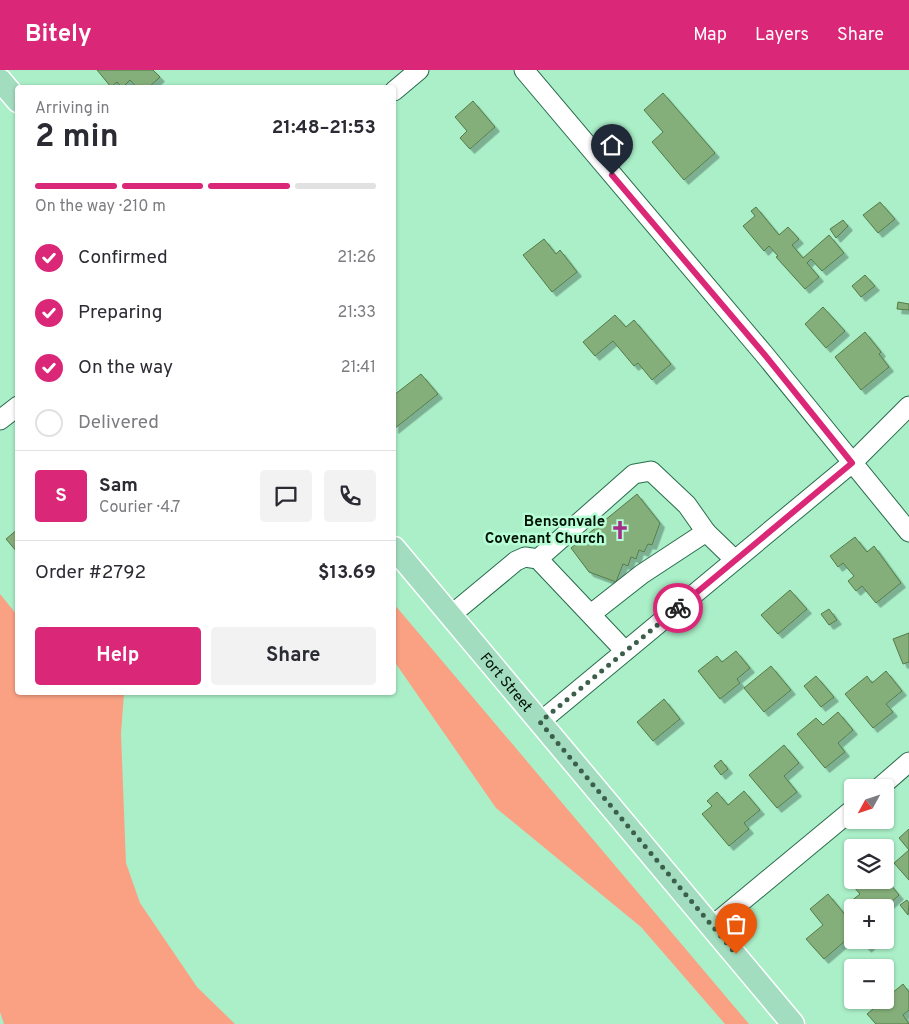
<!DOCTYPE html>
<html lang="en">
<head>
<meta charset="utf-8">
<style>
  body { margin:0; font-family:Overpass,sans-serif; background:#f2f2f3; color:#2b2b33; height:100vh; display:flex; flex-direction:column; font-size:19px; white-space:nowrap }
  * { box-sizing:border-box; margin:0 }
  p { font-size:16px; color:#7c7c81 }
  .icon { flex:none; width:28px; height:28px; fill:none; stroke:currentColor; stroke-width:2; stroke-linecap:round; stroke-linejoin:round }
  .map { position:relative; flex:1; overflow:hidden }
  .details { position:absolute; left:15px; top:15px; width:381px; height:610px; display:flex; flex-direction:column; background:#fff; border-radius:5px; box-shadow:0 1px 4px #0004 }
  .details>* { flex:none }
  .needle { width:32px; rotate:230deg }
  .fabs { position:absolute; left:844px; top:709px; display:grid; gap:10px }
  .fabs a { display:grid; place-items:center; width:50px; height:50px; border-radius:5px; background:#fff; box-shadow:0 1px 4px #0004; font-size:25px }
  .pin { position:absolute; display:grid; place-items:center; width:42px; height:42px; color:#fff; margin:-51px -21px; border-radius:50% 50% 50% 0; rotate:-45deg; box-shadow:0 0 5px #0007 }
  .pin .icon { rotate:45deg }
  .courier { position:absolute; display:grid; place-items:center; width:50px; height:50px; margin:-25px; border:4px solid #db2777; border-radius:50%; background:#fff; color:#222; box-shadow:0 1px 6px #0007 }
  .headline em { font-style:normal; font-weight:700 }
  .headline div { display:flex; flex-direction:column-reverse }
  .headline { display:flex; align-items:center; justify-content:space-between; height:85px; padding:0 20px }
  h1 { font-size:32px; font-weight:700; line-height:38px }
  .bar { display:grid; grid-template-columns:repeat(4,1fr); gap:8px 5px; align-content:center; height:60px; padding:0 20px }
  .bar i { height:6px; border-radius:4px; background:#e1e1e2 }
  .bar .active { background:#db2777 }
  .bar p { grid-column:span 4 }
  .line { display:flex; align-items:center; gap:12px; padding:0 20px; border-top:1px solid #e1e1e2 }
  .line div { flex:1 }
  .round { display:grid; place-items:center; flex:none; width:52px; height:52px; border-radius:5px; background:#f2f2f3 }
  ol { padding:0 20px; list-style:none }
  li { display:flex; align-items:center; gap:15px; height:55px }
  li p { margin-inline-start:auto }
  li .icon { padding:5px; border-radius:50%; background:#db2777; color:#fff; stroke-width:4 }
  li:last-child { color:#7c7c81 }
  li i { width:28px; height:28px; border:2px solid #e1e1e2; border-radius:50% }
  .cta { display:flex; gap:10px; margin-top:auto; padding:10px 20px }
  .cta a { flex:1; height:58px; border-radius:5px; background:#db2777; color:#fff; font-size:20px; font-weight:700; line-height:58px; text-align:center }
  .cta a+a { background:#f2f2f3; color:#2b2b33 }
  header { display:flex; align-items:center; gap:30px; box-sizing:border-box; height:70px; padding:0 25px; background:#db2777; color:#fff }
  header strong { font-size:24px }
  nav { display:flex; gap:28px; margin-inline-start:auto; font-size:18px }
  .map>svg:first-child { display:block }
  .green { fill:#faa184 }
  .building { fill:#85af7a; stroke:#537b48; filter:url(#shadow) }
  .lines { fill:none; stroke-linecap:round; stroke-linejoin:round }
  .minor-casing { stroke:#286c4b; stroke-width:21 }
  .major-casing { stroke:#fff; stroke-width:25 }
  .minor { stroke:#fff; stroke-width:19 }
  .major { stroke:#a3ddbf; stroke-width:22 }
  .done { stroke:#3b5f4a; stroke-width:5; stroke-dasharray:0 9 }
  .route { stroke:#db2777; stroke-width:6 }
  .labels { text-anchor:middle; stroke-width:5; stroke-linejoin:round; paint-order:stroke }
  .poi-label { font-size:15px; font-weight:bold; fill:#001206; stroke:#b7fdd5; text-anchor:end }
  .street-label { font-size:15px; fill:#001206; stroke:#b7fdd5 }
</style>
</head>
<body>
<header>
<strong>Bitely</strong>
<nav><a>Map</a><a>Layers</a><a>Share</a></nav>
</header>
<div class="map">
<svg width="909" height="954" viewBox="0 0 909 954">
  <defs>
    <filter id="shadow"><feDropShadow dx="4.5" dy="4.5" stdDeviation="0" flood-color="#0004"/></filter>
  </defs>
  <rect width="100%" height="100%" fill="#aaefc8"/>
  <g class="green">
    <path d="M0 524 17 545 18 622 124 623 121 664 126 793 140 833 197 917 235 954H4L0 942Z"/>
    <path d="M394 534 749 954H725L641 857 496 738 394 591Z"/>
  </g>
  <g class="building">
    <path d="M97 0H153L160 7 148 18H137L130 10 122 18 117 12 111 17Z"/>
    <path d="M663 23 715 83 684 110 652 72 663 62 644 40Z"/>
    <path d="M473 31 495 57 470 79 460 68 467 61 455 47Z"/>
    <path d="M880 132 895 149 878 163 863 145Z"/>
    <path d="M756 137 779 165 788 157 799 169 792 175 803 188 829 165 844 183 822 201 811 189 807 193 819 207 805 219 776 187 778 186 769 176 764 181 743 156 755 146 751 141Z"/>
    <path d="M843 150 848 156 836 168 830 159Z"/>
    <path d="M544 169 556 184 560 180 577 202 552 222 523 185Z"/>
    <path d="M865 205 875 216 861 227 852 216Z"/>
    <path d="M898 232 909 234V240L897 239Z"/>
    <path d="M823 237 845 261 826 278 805 254Z"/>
    <path d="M615 245 626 257 634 250 671 294 652 310 638 293 634 296 613 271 595 286 583 272Z"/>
    <path d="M865 262 881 282 879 284 889 297 861 320 835 287Z"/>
    <path d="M421 304 438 324 394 359V325Z"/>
    <path d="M637 424 660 453 652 475 648 474 644 482 639 480 636 489 631 487 628 496 623 494 616 512 589 502 571 478Z"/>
    <path d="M18 459V483L6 469Z"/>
    <path d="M855 467 867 482 874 476 901 513 876 533 862 516 856 521 848 511 854 506 843 493 838 497 830 486Z"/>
    <path d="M790 520 807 539 778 564 761 545Z"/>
    <path d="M829 539 837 550 829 555 821 544Z"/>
    <path d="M909 563V592L903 594 893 569Z"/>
    <path d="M736 581 750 598 737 609 740 613 720 629 698 601 717 586 722 592Z"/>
    <path d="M771 596 791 620 764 642 744 618Z"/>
    <path d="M886 601 902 621 886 634 893 642 873 658 845 624 867 606 872 613Z"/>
    <path d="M816 606 834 627 821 637 804 616Z"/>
    <path d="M664 629 680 649 653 671 637 652Z"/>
    <path d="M838 642 853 660 838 673 845 682 825 698 797 664 816 648 823 655Z"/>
    <path d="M784 675 799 693 784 706 797 722 777 738 749 705Z"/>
    <path d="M721 690 728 699 721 705 714 696Z"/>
    <path d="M744 721 760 740 744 753 749 759 729 776 702 744 712 736 707 731 717 722 728 735Z"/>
    <path d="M909 759V780L899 768Z"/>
    <path d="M909 780V810L894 793Z"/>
    <path d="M852 806V810H872L874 812 885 808 899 825 885 838H854L850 832 860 824 848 810Z"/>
    <path d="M828 824 852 853V865L824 889 806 869 823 855 810 839Z"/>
    <path d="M907 830 909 833 908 845 900 835Z"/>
    <path d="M860 870H868L871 874 867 878Z"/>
    <path d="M903 914 909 922V940L903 945 909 954H876L867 944Z"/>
  </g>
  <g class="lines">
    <g class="minor-casing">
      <g id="minor">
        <path d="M524 0 764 284 909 462"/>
        <path d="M394 21 419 0"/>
        <path d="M0 350 18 336"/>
        <path d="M538 489 634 404 651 401 687 435 706 462"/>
        <path d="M591 544 642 504 706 462 735 490"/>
        <path d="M451 545 516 491 525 487 538 489 625 581"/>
        <path d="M540 652 852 393 909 336"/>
        <path d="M879 718 909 692"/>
        <path d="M712 856 852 740"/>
      </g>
    </g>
    <g class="major-casing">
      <g id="major">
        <path d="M0 10 18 31"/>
        <path id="s1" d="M394 478 793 954"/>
      </g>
    </g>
    <use href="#minor" class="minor"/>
    <use href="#major" class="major"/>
  </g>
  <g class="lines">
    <path class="done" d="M678 538 540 652 736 884"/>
    <path class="route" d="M612 105 764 284 852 393 678 538"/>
  </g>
  <defs>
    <g id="church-bare" transform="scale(1.5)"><path d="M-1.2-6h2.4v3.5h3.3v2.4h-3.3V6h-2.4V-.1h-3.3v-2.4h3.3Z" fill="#a32d87" stroke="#b7fdd5" stroke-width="2.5" paint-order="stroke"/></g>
  </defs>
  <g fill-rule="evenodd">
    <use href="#church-bare" x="620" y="460"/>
  </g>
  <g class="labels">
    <g class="poi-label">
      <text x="605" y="456">Bensonvale<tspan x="605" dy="17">Covenant Church</tspan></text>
    </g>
    <g class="street-label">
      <text dy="5" stroke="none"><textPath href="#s1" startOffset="175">Fort Street</textPath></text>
    </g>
  </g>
</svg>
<div class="fabs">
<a><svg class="needle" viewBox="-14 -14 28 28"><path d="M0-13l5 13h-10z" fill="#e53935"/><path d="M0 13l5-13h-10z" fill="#7c7c81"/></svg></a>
<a><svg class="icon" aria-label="layers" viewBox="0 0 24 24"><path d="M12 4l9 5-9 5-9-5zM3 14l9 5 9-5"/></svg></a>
<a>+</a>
<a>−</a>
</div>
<div class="pin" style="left:736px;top:884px;background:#ea580c"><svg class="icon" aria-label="bag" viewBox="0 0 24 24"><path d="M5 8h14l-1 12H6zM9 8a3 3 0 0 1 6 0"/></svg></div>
<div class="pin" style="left:612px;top:105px;background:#1f2937"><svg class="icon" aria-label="home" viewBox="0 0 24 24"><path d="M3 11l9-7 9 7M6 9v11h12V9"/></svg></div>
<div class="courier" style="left:678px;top:538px"><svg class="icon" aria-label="bike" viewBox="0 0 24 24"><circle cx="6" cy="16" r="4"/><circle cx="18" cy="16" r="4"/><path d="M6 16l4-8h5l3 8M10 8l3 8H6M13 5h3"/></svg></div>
<section class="details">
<div class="headline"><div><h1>2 min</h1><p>Arriving in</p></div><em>21:48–21:53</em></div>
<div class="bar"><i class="active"></i><i class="active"></i><i class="active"></i><i></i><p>On the way · 210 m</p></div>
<ol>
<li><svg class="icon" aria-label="check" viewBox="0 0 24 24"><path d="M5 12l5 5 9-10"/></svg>Confirmed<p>21:26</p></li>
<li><svg class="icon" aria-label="check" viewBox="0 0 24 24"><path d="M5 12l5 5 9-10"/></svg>Preparing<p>21:33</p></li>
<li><svg class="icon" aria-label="check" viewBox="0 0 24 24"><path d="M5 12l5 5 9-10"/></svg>On the way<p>21:41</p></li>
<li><i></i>Delivered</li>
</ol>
<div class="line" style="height:90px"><b class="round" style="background:#db2777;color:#fff">S</b><div><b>Sam</b><p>Courier · 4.7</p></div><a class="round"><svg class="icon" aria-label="chat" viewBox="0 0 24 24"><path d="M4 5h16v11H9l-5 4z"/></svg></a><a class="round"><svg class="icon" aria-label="phone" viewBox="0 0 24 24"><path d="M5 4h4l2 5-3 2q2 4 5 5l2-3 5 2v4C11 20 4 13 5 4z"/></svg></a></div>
<div class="line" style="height:65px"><div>Order #2792</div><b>$13.69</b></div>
<div class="cta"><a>Help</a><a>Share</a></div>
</section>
</div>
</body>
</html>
